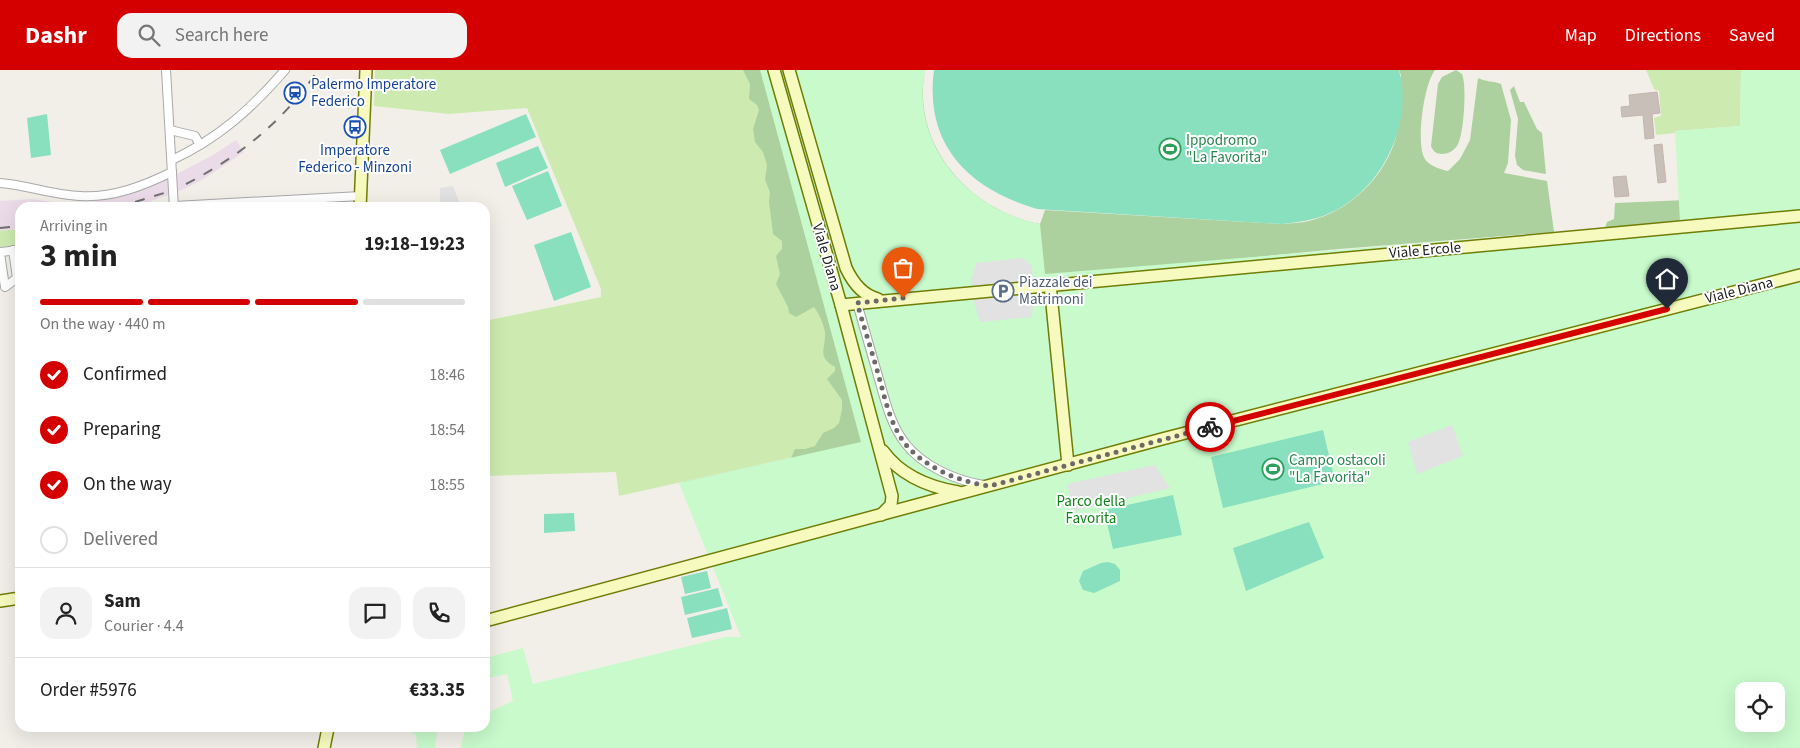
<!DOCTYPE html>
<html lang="en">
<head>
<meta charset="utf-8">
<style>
  body { margin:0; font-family:"Source Sans 3",sans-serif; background:#f2f2f2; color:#222; height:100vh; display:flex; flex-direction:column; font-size:19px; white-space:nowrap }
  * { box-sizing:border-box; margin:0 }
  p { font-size:16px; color:#767676 }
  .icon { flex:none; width:28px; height:28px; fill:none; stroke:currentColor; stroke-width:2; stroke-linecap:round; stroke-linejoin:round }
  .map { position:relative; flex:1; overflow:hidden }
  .drawer { position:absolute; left:15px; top:132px; width:475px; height:530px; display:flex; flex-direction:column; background:#fff; border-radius:15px; box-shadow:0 5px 20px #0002 }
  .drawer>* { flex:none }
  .tools { position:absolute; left:1735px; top:612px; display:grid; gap:10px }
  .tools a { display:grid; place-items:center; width:50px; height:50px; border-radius:10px; background:#fff; box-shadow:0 5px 20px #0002; font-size:25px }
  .pin { position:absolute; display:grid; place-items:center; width:42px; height:42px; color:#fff; margin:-51px -21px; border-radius:50% 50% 50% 0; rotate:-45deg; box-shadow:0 0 5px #0007 }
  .pin .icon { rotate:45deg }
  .courier { position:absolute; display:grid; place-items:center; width:50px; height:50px; margin:-25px; border:4px solid #d40000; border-radius:50%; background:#fff; color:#222; box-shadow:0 1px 6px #0007 }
  .summary em { font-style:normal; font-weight:700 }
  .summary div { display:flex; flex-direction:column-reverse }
  .summary { display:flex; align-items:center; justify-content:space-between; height:85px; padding:0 25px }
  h1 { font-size:32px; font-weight:700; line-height:38px }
  .bar { display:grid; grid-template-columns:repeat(4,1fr); gap:8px 5px; align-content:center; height:60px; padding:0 25px }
  .bar i { height:6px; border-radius:4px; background:#e0e0e0 }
  .bar .selected { background:#d40000 }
  .bar p { grid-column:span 4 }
  .line { display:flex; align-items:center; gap:12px; padding:0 25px; border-top:1px solid #e0e0e0 }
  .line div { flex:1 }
  .round { display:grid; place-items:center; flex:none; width:52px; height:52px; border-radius:15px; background:#f2f2f2 }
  ol { padding:0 25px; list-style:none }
  li { display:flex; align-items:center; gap:15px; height:55px }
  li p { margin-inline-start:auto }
  li .icon { padding:5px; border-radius:50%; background:#d40000; color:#fff; stroke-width:4 }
  li:last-child { color:#767676 }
  li i { width:28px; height:28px; border:2px solid #e0e0e0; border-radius:50% }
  header { display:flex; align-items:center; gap:30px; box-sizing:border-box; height:70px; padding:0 25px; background:#d40000; color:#fff }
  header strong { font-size:24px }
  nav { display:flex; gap:28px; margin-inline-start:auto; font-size:18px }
  .search { width:350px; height:45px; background:#f2f2f2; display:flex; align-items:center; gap:12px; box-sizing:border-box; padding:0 18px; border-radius:15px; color:#767676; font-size:19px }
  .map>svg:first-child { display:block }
  .industrial { fill:#ebdbe8 }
  .grass { fill:#cdebb0 }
  .forest { fill:#add19e }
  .park { fill:#c8facc; fill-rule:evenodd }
  .pitch { fill:#88e0be }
  .parking { fill:#e2e2e2 }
  .building { fill:#c7bfb8; stroke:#c4b6ab }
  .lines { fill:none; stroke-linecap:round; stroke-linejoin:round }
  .street-casing { stroke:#a9a9a9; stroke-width:10 }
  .secondary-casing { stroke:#707d05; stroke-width:14 }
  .street { stroke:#fff; stroke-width:8 }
  .secondary { stroke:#f7fabf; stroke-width:11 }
  .rail { stroke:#707070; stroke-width:2; stroke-dasharray:10 10; stroke-linecap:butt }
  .done { stroke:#6b6a68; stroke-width:5; stroke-dasharray:0 9 }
  .route { stroke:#d40000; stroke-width:6 }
  .labels { text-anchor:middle; stroke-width:4; stroke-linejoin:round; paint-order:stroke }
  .transit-label { font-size:15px; fill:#164399; stroke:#fff; text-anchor:start }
  .leisure-label { font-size:15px; fill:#27864d; stroke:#fff; text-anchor:start }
  .street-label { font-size:15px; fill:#222; stroke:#fff }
  .service-label { font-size:15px; fill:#4e5e75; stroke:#fff; text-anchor:start }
  .park-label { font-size:15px; fill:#0c8416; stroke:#fff }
</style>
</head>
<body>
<header>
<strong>Dashr</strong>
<div class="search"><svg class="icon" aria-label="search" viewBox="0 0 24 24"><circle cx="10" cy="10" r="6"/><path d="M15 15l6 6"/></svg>Search here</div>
<nav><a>Map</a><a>Directions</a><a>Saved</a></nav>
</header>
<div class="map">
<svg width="1800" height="678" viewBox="0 0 1800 678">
  <rect width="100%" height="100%" fill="#f2efe9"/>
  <path class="industrial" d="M236 70 244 82 202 110 182 120 131 138H20V159L0 161V131L32 129 59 133H89L132 123 169 108 213 85Z"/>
  <g class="grass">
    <path d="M375 0H760L861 372 619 426 616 402 485 406V251L601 227V219L527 38 449 44 374 36Z"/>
    <path d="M1646 0H1741L1740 56 1675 61V63L1656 65 1654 48 1661 46 1659 21 1654 19Z"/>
    <path d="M20 159V175L0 177V161Z"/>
  </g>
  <g class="forest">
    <path d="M743 0H770L875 385 679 413 791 388 795 379H805L815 376 823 363 834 358 839 353 842 339V330L827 309 835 301V297C816 286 826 279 825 263 824 254 819 244 814 237L796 247 789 243 788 237 776 214 780 204 776 186 782 179V171L773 164 769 132 770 122 765 110 767 95 763 82 755 72 753 59 759 40 757 35 749 29 750 14Z"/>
    <path d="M925 0C911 75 969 140 1040 154L1045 140 1282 154C1291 153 1300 153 1309 151 1350 141 1385 107 1396 67 1401 50 1399 24 1401 5L1399 0H1435C1424 14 1417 67 1423 85 1426 95 1439 99 1448 101L1460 89 1470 70 1478 8C1486 12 1493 11 1501 14L1511 50 1508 93 1504 103 1547 111 1554 162 1339 179 880 223Z"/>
    <path d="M1456 0 1462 4C1467 15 1464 63 1458 74 1455 80 1449 84 1442 84 1436 84 1433 81 1431 76L1438 14 1442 7Z"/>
    <path d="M1514 16 1520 32H1524L1537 59 1542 63 1546 104 1523 100 1517 95 1515 86 1518 49 1510 20Z"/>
    <path d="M1687 130 1745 146 1605 158 1607 152 1614 149 1615 133Z"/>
  </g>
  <g class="park">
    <path d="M760 0H925C910 75 969 140 1040 154L1045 204 1680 152 1675 61 1740 56 1741 0H1800V678H461L465 658H485V644L513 631 507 604 485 609V588L523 578 533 614 726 567H741L679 413 861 372ZM1744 621H1776V654H1744Z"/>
    <path d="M403 658H440L437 662 435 678H417L416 665Z"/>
  </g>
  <g class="pitch">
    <path d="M934 0H1399C1414 54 1381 121 1330 143 1315 150 1299 152 1282 154L1037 139C969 119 924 75 934 0Z"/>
    <path d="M47 44 51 85 31 88 27 48Z"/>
    <path d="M526 44 536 67 450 104 440 80Z"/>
    <path d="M538 76 548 98 505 117 496 93Z"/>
    <path d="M548 101 562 136 527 150 512 116Z"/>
    <path d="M571 162 591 217 554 231 534 175Z"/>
    <path d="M1323 360 1335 411 1223 438 1211 387Z"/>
    <path d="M1173 425 1182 465 1113 479 1104 440Z"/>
    <path d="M574 443 575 461 544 463V444Z"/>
    <path d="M1309 452 1324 488 1246 521 1233 478Z"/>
    <path d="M1108 492 1115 494 1120 500V511L1094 523 1083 520 1079 511 1083 501 1101 493Z"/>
    <path d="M707 501 711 518 685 524 681 507Z"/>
    <path d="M718 518 723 536 685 545 681 527Z"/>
    <path d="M727 538 732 559 692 568 687 548Z"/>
  </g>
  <g class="parking">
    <path d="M453 116 461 137H440V118Z"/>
    <path d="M1023 188 1032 196 1034 223 1032 247 980 252 974 232 971 210 976 193Z"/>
    <path d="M1452 355 1463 386 1417 404 1408 372Z"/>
    <path d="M1155 395 1170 418 1074 441 1067 414Z"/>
  </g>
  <g class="building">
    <path d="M1657 22 1660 43 1652 44 1654 68 1645 69 1643 45 1622 47 1621 37 1630 36 1629 25Z"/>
    <path d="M1662 74 1666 112 1658 113 1654 75Z"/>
    <path d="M1626 106 1629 126 1615 127 1613 107Z"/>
  </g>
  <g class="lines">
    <g class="street-casing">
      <g id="street">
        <path d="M166 0 174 138"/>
        <path d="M170 60 195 66 200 75"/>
        <path d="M172 90C219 68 251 39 285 0"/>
        <path d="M0 113C27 115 53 125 80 126 113 128 143 116 172 102"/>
        <path d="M174 136 361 126"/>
        <path d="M13 180 17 208 19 210"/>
        <path d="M0 182 20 180"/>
        <path d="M0 183 5 217 17 208"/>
        <path d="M857 233C864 257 871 282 878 306 885 329 890 354 905 373 922 396 957 411 984 415"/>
      </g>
    </g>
    <g class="secondary-casing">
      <g id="secondary">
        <path d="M774 0 841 235 892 426 891 435 881 445"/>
        <path d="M789 0 846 198C853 213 862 225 878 229"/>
        <path d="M360 138 366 0"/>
        <path d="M1050 214 1068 395"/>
        <path d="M841 235 1800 146"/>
        <path d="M883 381C901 406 929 417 958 422"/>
        <path d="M0 531 20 528"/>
        <path d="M485 551 1162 369 1800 205"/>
        <path d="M324 678 328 658"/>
      </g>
    </g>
    <use href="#street" class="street"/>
    <use href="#secondary" class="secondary"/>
    <g class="rail">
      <path d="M186 114C239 87 285 50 318 0"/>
      <path d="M116 138 164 123"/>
      <path d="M0 158 20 156"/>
    </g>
  </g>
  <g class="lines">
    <path class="done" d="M903 228 857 233C864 257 872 282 879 307 885 329 890 352 903 371 921 396 961 413 990 416L1210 357"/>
    <path class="route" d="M1210 357 1667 239"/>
  </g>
  <defs>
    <g id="station-ring" transform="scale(1.125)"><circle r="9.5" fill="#fff" stroke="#1a4fb4" stroke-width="1.5"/><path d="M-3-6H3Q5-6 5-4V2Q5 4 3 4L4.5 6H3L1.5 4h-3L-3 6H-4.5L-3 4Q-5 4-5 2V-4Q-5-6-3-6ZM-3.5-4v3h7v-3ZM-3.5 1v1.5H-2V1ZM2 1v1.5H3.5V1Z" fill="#1a4fb4"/></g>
    <g id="bus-ring" transform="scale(1.125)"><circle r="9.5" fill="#fff" stroke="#1a4fb4" stroke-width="1.5"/><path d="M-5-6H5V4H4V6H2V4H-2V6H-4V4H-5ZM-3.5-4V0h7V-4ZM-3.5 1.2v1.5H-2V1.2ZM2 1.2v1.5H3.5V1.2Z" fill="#1a4fb4"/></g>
    <g id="stadium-ring" transform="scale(1.125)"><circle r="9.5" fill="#fff" stroke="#2e9e5b" stroke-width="1.5"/><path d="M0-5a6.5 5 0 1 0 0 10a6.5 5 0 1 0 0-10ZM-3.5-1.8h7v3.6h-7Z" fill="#2e9e5b"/></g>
    <g id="parking-ring" transform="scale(1.125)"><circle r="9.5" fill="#fff" stroke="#5c6f8a" stroke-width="1.5"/><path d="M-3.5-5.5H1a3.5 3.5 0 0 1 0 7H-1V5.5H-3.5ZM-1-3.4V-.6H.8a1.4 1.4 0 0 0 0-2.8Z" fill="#5c6f8a"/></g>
  </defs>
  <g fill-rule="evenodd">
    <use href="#station-ring" x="295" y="23"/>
    <use href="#bus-ring" x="355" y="57"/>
    <use href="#stadium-ring" x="1170" y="79"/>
    <use href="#parking-ring" x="1003" y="221"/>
    <use href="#stadium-ring" x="1273" y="399"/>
  </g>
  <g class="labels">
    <g class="transit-label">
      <text x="311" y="19">Palermo Imperatore<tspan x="311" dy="17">Federico</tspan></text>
      <text x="355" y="85" text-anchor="middle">Imperatore<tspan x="355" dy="17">Federico - Minzoni</tspan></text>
    </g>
    <g class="leisure-label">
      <text x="1186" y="75">Ippodromo<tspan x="1186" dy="17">"La Favorita"</tspan></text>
      <text x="1289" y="395">Campo ostacoli<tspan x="1289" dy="17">"La Favorita"</tspan></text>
    </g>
    <g class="street-label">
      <text transform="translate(1425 180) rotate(-5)" y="5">Viale Ercole</text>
      <text transform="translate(827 187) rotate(74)" y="5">Viale Diana</text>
      <text transform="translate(1739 220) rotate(-14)" y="5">Viale Diana</text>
    </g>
    <g class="service-label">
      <text x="1019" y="217">Piazzale dei<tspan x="1019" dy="17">Matrimoni</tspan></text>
    </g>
    <g class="park-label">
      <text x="1091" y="436">Parco della<tspan x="1091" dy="17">Favorita</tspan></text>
    </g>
  </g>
</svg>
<div class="tools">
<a><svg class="icon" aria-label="locate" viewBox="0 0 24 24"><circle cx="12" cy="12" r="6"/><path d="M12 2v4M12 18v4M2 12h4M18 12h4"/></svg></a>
</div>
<div class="pin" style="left:903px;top:228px;background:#ea580c"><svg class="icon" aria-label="bag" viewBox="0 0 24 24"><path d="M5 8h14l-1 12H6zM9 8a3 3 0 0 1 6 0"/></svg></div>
<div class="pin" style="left:1667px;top:239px;background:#1f2937"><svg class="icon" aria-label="home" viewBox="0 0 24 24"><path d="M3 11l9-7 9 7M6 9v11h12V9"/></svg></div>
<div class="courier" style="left:1210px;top:357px"><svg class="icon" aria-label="bike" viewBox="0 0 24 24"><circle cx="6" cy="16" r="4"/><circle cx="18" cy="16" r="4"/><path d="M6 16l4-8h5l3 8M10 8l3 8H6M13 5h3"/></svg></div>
<section class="drawer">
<div class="summary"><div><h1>3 min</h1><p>Arriving in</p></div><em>19:18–19:23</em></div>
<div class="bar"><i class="selected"></i><i class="selected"></i><i class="selected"></i><i></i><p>On the way · 440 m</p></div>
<ol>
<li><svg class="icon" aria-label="check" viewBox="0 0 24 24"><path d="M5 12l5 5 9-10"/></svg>Confirmed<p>18:46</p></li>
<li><svg class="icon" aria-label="check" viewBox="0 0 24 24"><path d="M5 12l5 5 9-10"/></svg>Preparing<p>18:54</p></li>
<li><svg class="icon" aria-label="check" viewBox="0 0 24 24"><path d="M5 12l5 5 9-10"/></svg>On the way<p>18:55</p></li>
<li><i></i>Delivered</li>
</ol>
<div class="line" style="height:90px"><a class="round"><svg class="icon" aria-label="person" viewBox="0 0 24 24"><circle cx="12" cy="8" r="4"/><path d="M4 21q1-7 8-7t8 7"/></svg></a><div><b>Sam</b><p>Courier · 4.4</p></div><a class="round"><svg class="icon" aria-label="chat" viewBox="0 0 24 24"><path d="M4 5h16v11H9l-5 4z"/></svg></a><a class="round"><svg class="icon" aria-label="phone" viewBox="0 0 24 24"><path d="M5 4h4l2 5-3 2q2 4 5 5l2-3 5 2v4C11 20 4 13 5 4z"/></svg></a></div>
<div class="line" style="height:65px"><div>Order #5976</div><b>€33.35</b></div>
</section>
</div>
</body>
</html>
